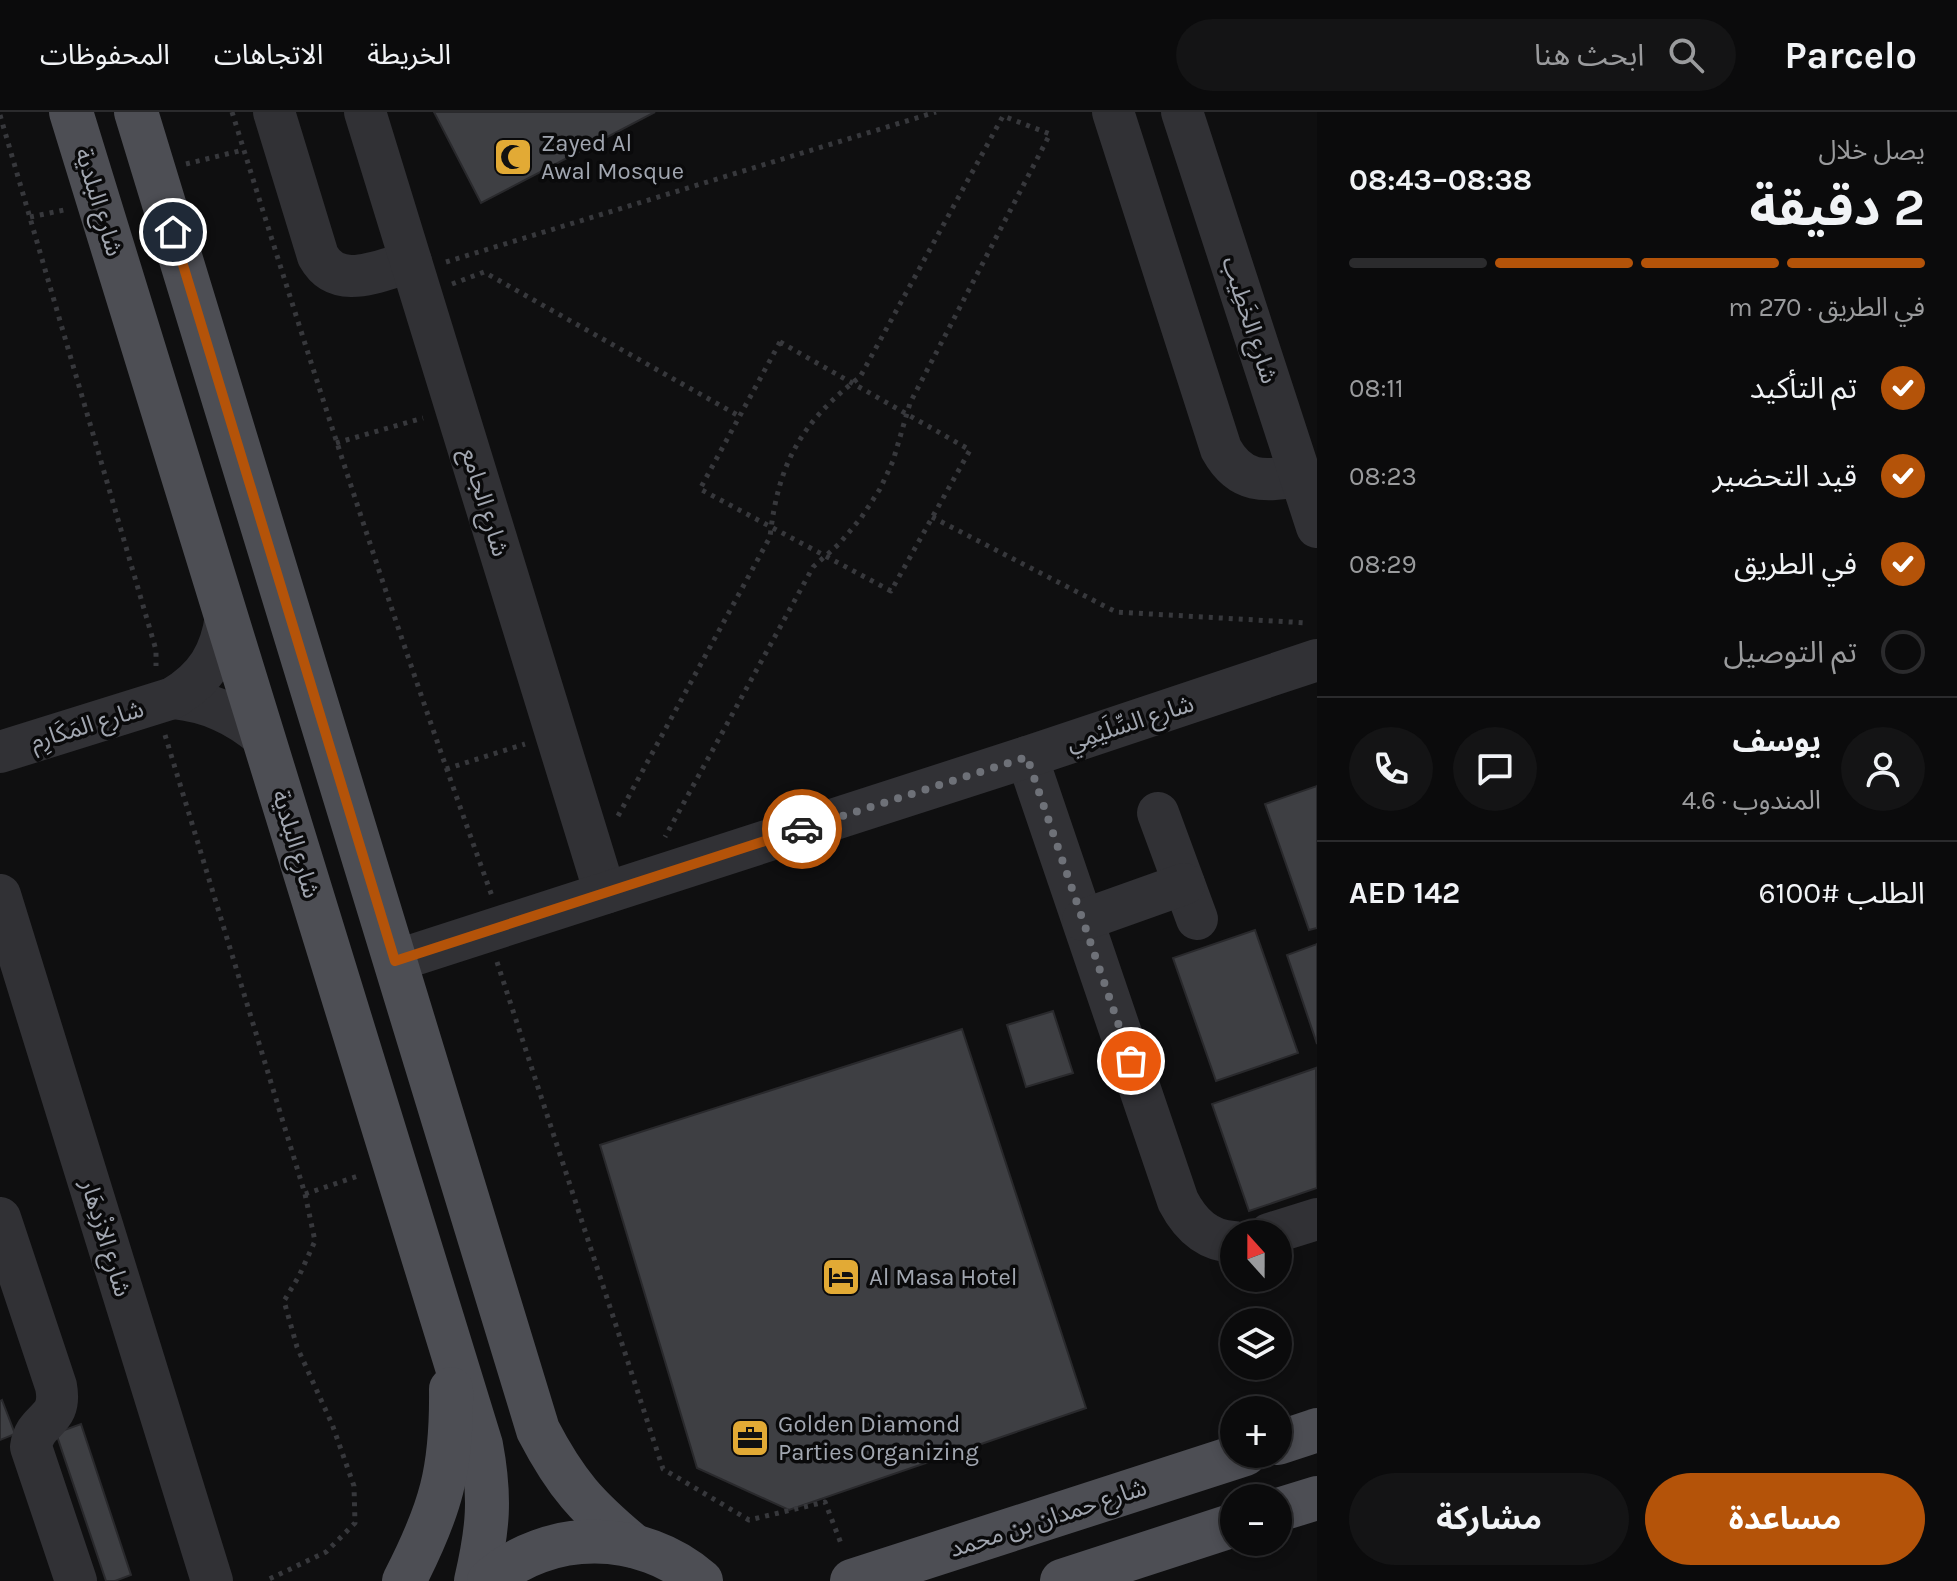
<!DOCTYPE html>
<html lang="ar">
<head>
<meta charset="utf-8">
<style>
  body { margin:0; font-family:Karla,"Noto Sans Arabic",sans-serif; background:#141415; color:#f1f3f6; direction:rtl; height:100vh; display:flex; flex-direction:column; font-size:30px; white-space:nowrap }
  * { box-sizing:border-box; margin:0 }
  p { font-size:26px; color:#9a9b9d }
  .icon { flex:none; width:44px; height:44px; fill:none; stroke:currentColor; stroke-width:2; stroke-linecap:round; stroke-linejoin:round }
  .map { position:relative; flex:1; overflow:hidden; direction:ltr }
  .details { display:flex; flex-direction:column; background:#0b0b0c; width:640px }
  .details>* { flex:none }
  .needle { width:52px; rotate:339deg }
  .fabs { position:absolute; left:1220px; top:1108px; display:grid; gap:16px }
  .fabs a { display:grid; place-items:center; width:72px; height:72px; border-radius:50%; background:#0b0b0c; box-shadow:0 4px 12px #0003,0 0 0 2px #2b2b2d; font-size:40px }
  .pin { position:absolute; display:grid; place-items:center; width:68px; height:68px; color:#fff; margin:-34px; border:4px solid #fff; border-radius:50%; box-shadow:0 2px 8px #0007 }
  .courier { position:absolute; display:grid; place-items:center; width:80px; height:80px; margin:-40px; border:6px solid #b45309; border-radius:50%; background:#fff; color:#222; box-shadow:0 2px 10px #0007 }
  .overview em { font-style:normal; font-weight:700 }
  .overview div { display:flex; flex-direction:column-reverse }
  .overview { display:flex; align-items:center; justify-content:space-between; height:136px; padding:0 32px }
  h1 { font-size:52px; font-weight:700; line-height:60px }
  .bar { display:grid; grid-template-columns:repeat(4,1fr); gap:12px 8px; align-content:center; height:96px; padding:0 32px }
  .bar i { height:10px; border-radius:6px; background:#2b2b2d }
  .bar .on { background:#b45309 }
  .bar p { grid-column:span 4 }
  .line { display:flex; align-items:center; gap:20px; padding:0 32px; border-top:2px solid #2b2b2d }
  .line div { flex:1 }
  .round { display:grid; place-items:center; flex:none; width:84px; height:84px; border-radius:42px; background:#141415 }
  ol { padding:0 32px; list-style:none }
  li { display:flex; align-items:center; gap:24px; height:88px }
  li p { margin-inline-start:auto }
  li .icon { padding:8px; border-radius:50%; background:#b45309; color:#fff; stroke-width:4 }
  li:last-child { color:#9a9b9d }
  li i { width:44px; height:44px; border:4px solid #2b2b2d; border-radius:50% }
  .button { display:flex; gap:16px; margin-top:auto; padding:16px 32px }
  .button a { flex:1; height:92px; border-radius:48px; background:#b45309; color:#fff; font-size:32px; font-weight:700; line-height:92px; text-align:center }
  .button a+a { background:#141415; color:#f1f3f6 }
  header { display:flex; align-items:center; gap:48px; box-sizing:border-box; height:112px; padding:0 40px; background:#0b0b0c; border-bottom:2px solid #2b2b2d }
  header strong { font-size:38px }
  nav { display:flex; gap:44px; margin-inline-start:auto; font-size:28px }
  .search { width:560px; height:72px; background:#141415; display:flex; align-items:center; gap:20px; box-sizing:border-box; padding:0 28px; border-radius:44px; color:#9a9b9d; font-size:30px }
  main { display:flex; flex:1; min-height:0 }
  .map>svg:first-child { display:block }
  .building { fill:#3e3f43; stroke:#29292c; stroke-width:2 }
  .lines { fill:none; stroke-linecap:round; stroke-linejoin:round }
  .path { stroke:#37383c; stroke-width:5; stroke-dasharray:4 6; stroke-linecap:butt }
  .minor { stroke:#313135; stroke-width:42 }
  .major { stroke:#4d4e54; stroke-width:44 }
  .done { stroke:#6e7178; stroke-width:8; stroke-dasharray:0 14.4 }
  .route { stroke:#b45309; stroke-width:10 }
  .labels { text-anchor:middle; stroke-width:7; stroke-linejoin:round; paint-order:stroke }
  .poi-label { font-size:24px; fill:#a1a6b0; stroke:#0a0a0b; text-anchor:start }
  .street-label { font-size:24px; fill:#a1a6b0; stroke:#0a0a0b }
</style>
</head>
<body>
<header>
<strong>Parcelo</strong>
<div class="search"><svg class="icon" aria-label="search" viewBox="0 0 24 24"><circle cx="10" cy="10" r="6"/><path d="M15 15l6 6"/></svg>ابحث هنا</div>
<nav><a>الخريطة</a><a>الاتجاهات</a><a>المحفوظات</a></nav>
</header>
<main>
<section class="details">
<div class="overview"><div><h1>2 دقيقة</h1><p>يصل خلال</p></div><em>08:38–08:43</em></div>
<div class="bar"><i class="on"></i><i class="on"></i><i class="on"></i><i></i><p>في الطريق · 270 m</p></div>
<ol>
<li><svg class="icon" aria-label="check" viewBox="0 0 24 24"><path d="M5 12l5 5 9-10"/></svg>تم التأكيد<p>08:11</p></li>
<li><svg class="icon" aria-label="check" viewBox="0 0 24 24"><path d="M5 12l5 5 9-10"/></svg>قيد التحضير<p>08:23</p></li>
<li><svg class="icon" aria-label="check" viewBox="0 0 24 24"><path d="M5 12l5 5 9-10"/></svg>في الطريق<p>08:29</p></li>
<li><i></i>تم التوصيل</li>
</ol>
<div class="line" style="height:144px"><a class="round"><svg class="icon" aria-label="person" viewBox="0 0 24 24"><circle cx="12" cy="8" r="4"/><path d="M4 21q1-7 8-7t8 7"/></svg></a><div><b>يوسف</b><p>المندوب · 4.6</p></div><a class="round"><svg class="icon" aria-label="chat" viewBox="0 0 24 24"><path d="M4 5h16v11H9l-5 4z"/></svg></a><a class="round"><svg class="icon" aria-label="phone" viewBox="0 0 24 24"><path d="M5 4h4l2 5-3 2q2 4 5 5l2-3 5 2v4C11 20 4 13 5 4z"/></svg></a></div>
<div class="line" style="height:104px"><div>الطلب #6100</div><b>AED 142</b></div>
<div class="button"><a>مساعدة</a><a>مشاركة</a></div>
</section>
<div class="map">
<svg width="1317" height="1469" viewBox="0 0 1317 1469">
  <rect width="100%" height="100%" fill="#0f0f10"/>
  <g class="building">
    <path d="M434 0H655L481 91Z"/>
    <path d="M1317 674V816L1309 818 1265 692Z"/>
    <path d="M1255 818 1298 941 1216 969 1173 846Z"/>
    <path d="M1317 832V932L1287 843Z"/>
    <path d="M1053 899 1073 961 1026 975 1007 913Z"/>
    <path d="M962 917 1086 1296 789 1398 697 1356 600 1033Z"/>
    <path d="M1316 956 1317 1076 1249 1099 1212 992Z"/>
    <path d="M2 1288 15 1322 0 1328V1289Z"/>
    <path d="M81 1312 131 1463 115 1469H106L56 1321Z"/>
  </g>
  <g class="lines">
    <g class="path">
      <path d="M232 0C314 263 398 525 492 784"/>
      <path d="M0 3 156 538V554"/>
      <path d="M186 52 243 38"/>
      <path d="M30 105 64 98"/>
      <path d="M446 150 936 0"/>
      <path d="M452 172 484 160 739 304"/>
      <path d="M780 230 970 338 891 479 700 377Z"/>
      <path d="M336 331 423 306"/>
      <path d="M932 405 1116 500 1308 511"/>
      <path d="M165 623 305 1082 315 1129 299 1164 284 1189 297 1235 332 1312 354 1374 355 1411 326 1440 265 1469"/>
      <path d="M446 657 525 632"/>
      <path d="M618 704 770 425C778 352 801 310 860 265L1003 4 1050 22 910 291 893 349 880 377 861 406 839 432 813 455 665 725"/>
      <path d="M497 850 663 1357 749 1408 825 1390 842 1434"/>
      <path d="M305 1082 361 1063"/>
    </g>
    <g class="minor">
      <path d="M274 0 318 144C338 180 379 158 411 150"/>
      <path d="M365 0 605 781"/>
      <path d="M1113 0 1221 337C1241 373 1265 369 1300 364"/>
      <path d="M1182 0 1317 415"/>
      <path d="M173 586C209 590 236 602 263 625"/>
      <path d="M0 640 173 586C206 566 221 542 226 504"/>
      <path d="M1027 645 1178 1089C1190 1112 1207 1129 1234 1130"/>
      <path d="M1158 701 1197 807"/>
      <path d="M0 783 212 1469"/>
      <path d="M1083 808 1184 772"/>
      <path d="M395 849 1027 645 1317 548"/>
      <path d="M0 1106 56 1274C63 1311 35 1305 31 1335L76 1469"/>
      <path d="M1269 1122 1317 1107"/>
    </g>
    <g class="major">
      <path d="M71 0 481 1333C491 1386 488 1417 476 1469"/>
      <path d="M136 0 538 1318C566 1372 587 1395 634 1434"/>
      <path d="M1278 1331 1317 1318"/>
      <path d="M1278 1398 1317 1386"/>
      <path d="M404 1469C441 1397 452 1358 451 1277"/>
      <path d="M489 1469C548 1416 642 1417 701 1469"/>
      <path d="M852 1469 1245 1342"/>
      <path d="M1062 1469 1234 1413"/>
    </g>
  </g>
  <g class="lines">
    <path class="done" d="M802 717 1027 645 1131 949"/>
    <path class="route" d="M173 120 395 849 802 717"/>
  </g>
  <defs>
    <g id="mosque-square" transform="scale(2)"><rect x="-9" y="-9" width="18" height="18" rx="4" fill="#e2aa35" stroke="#0a0a0b"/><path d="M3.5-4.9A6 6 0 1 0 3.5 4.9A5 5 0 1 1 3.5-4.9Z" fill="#111"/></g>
    <g id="hotel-square" transform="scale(2)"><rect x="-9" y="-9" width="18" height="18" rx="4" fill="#e2aa35" stroke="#0a0a0b"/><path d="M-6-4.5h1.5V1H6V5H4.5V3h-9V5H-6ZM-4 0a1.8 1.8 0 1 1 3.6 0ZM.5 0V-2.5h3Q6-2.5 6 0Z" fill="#111"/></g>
    <g id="office-square" transform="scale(2)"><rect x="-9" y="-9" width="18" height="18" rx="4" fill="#e2aa35" stroke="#0a0a0b"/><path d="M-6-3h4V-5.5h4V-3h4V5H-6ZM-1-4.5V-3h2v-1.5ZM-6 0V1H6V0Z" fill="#111"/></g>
  </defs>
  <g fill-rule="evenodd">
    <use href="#mosque-square" x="513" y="45"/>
    <use href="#hotel-square" x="841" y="1165"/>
    <use href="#office-square" x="750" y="1326"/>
  </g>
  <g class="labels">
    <g class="poi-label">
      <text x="541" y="39">Zayed Al<tspan x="541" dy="28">Awal Mosque</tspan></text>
      <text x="869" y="1173">Al Masa Hotel</text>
      <text x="778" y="1320">Golden Diamond<tspan x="778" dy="28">Parties Organizing</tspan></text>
    </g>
    <g class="street-label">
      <text transform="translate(99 90) rotate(73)" y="8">شارع البلدية</text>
      <text transform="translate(1250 208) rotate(72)" y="8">شارع الخَطِيب</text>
      <text transform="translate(485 390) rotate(73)" y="8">شارع الجامع</text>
      <text transform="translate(1130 611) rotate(-18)" y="8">شارع السِّلَيْمِي</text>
      <text transform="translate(87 613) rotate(-17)" y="8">شارع المَكَارِم</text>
      <text transform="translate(296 732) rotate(73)" y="8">شارع البلدية</text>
      <text transform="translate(106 1126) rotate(73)" y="8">شارع الازْدِهَار</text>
      <text transform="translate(1048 1406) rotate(-18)" y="8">شارع حمدان بن محمد</text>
    </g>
  </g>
</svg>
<div class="fabs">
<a><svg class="needle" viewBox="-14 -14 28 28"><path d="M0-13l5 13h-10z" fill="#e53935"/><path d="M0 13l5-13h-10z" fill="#9a9b9d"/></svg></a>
<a><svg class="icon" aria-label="layers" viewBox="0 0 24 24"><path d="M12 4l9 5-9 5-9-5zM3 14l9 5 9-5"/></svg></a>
<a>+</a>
<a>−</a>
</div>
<div class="pin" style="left:1131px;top:949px;background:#ea580c"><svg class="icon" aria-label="bag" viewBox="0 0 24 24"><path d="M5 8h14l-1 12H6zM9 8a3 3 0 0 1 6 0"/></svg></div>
<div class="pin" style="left:173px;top:120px;background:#1f2937"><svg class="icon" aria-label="home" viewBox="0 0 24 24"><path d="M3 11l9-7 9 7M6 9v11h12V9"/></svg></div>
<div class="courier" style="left:802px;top:717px"><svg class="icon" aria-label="car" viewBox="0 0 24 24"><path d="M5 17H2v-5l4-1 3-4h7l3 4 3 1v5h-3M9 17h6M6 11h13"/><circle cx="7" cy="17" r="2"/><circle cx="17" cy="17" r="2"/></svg></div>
</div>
</main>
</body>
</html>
